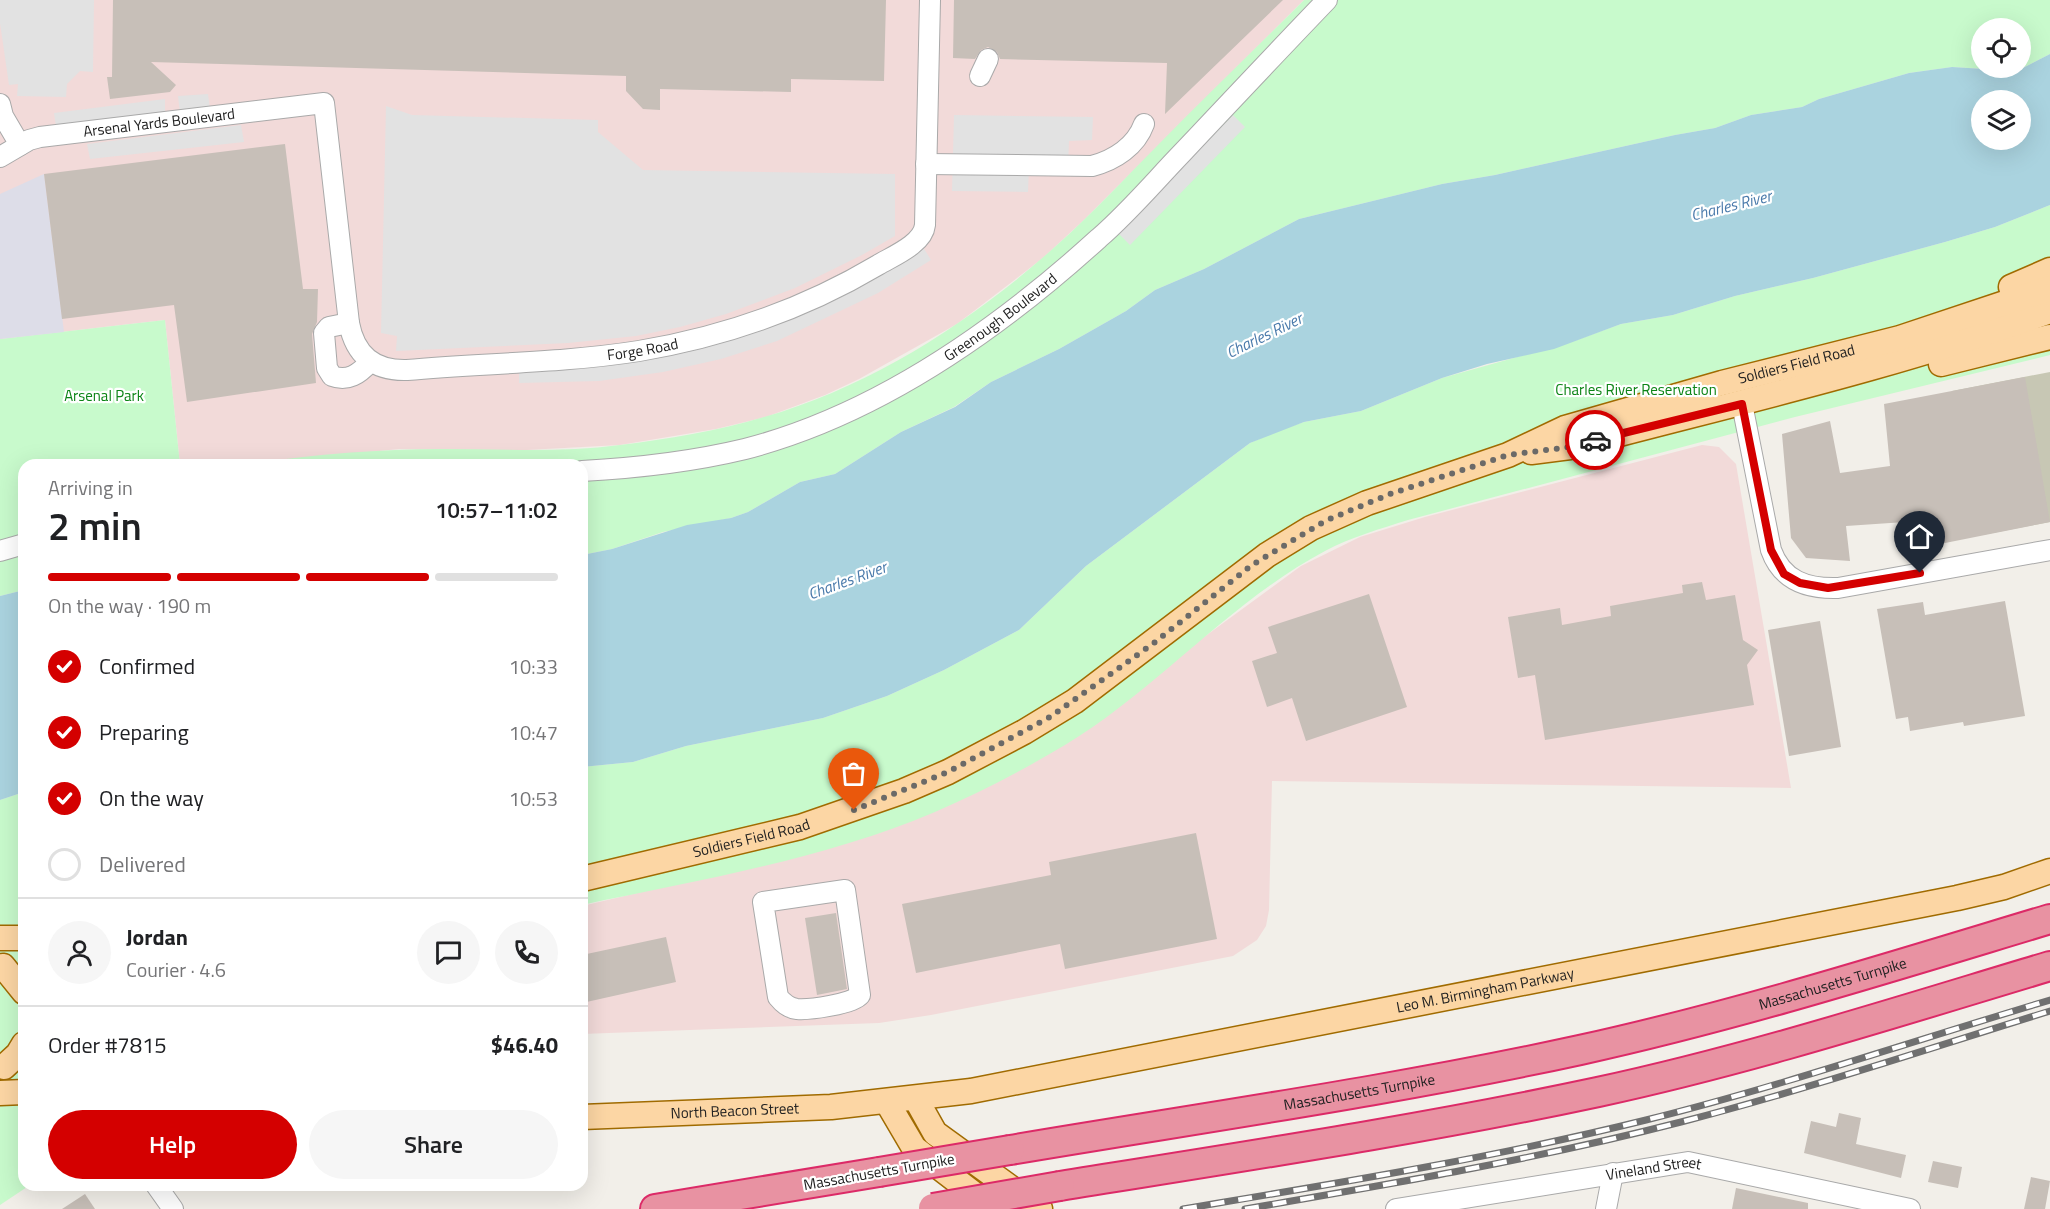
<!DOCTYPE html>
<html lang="en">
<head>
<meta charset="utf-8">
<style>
  body { margin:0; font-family:"Titillium Web",sans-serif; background:#f6f6f6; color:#202124; height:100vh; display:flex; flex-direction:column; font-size:22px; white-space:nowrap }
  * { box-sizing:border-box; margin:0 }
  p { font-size:20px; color:#757577 }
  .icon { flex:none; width:33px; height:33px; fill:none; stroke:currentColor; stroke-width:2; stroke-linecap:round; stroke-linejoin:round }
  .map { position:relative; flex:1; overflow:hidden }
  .sheet { position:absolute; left:18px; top:459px; width:570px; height:732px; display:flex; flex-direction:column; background:#fff; border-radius:18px; box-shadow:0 6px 24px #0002 }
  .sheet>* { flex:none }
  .buttons { position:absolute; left:1971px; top:18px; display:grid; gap:12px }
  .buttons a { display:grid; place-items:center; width:60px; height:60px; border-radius:50%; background:#fff; box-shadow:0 6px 24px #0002; font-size:30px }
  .pin { position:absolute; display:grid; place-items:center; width:51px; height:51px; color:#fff; margin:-62px -26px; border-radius:50% 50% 50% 0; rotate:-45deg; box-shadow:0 0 6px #0007 }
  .pin .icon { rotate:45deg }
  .courier { position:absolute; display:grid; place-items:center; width:60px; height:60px; margin:-30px; border:4px solid #d40000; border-radius:50%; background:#fff; color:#222; box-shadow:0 2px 8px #0007 }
  .summary em { font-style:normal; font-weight:600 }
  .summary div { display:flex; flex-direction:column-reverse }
  .summary { display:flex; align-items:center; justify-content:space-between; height:102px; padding:0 30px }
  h1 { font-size:39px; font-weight:600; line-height:45px }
  .bar { display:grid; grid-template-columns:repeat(4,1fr); gap:9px 6px; align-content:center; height:72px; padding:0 30px }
  .bar i { height:8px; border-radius:4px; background:#e0e0e0 }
  .bar .active { background:#d40000 }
  .bar p { grid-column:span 4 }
  .line { display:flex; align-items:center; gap:15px; padding:0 30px; border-top:2px solid #e0e0e0 }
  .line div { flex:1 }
  .round { display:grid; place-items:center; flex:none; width:63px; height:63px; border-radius:32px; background:#f6f6f6 }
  ol { padding:0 30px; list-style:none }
  li { display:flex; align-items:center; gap:18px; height:66px }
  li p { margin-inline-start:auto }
  li .icon { padding:6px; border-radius:50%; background:#d40000; color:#fff; stroke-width:4 }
  li:last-child { color:#757577 }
  li i { width:33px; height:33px; border:3px solid #e0e0e0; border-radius:50% }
  .action { display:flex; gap:12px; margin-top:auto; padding:12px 30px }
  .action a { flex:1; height:69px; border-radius:36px; background:#d40000; color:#fff; font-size:24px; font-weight:600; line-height:69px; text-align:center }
  .action a+a { background:#f6f6f6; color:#202124 }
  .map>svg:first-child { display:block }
  .commercial { fill:#f2dad9 }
  .construction { fill:#c7c7b4 }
  .park { fill:#c8facc; fill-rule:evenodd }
  .parking { fill:#e2e2e2 }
  .plaza { fill:#dddde8 }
  .water { fill:#aad3df; fill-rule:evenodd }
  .building { fill:#c7bfb8 }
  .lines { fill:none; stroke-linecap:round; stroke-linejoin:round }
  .minor-casing { stroke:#a9a9a9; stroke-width:22 }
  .major-casing { stroke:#a06b00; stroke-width:27 }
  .highway-casing { stroke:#dc2a67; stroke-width:32 }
  .minor { stroke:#fff; stroke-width:20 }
  .major { stroke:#fcd6a4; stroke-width:24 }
  .highway { stroke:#e892a2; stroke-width:28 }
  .rail-casing { stroke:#707070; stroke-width:7 }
  .rail { stroke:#fff; stroke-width:4.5; stroke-dasharray:14; stroke-linecap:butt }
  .highway-bridge-casing { stroke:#dc2a67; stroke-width:32; stroke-linecap:butt }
  .highway-bridge { stroke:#e892a2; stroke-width:28 }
  .done { stroke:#6b6a68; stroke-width:6; stroke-dasharray:0 10.8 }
  .route { stroke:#d40000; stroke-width:8 }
  .labels { text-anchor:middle; stroke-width:4.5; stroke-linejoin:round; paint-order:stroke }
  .street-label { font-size:15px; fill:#222; stroke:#fff }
  .park-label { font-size:15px; fill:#0c8416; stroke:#fff }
  .water-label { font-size:16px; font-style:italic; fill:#4a7aab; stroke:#fff }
</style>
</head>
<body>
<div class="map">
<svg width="2050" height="1209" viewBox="0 0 2050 1209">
  <rect width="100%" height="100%" fill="#f2efe9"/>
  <g class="commercial">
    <path d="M0 0H1304L1085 219 1043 258 957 324 859 379 825 395 766 417 716 429 620 445 508 451 399 449 242 465H180L165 320 0 339Z"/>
    <path d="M1702 445 1719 447 1736 464 1791 788 1272 781 1269 910 1266 926 1257 940 1233 956 931 1015 879 1023 582 1034V906L692 880 1200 640 1301 566 1360 537 1425 517Z"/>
  </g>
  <path class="construction" d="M2050 372V522L1982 535 1952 391Z"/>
  <g class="park">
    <path d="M1304 0H2050V54L2017 71 1952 67 1909 73 1819 99 1802 107 1751 115 1715 128 1675 135 1495 175 1442 184 1299 219 1204 269 1155 290 1126 311 1059 349 991 382 954 407 901 432 835 474 800 482 748 512 731 518 663 532 612 549 582 555V465H242C308 455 375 449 443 449 502 449 561 453 620 445 668 439 717 431 764 417 872 386 974 320 1057 245 1092 214 1124 179 1157 146 1205 97 1255 49 1304 0ZM1982 28H2020V68H1982Z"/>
    <path d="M2050 205V355L1795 417 1408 520C1380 529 1351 537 1325 551 1229 602 1158 689 1065 745 998 785 924 821 849 843 762 870 671 886 582 905V767L633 762 686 746 823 718 887 696 944 670 1019 630 1086 566 1250 443 1278 431 1304 422 1361 411 1442 378 1574 341 1621 324 1673 315 1735 296 1813 278 1945 242 1995 227Z"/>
    <path d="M165 320 180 465H24V590L0 596V339Z"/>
    <path d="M24 792V1185H30L0 1205V800Z"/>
  </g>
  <g class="parking">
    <path d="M0 0H94L93 72 80 71 67 84 66 97 17 96 18 84 9 85 0 23Z"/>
    <path d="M208 94 210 109 180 113 178 96Z"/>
    <path d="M165 99V112L56 127 54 113Z"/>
    <path d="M386 106 412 115 598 120V132L643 170 895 174V236L862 255 795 288 726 314 680 327 636 336 568 343 396 351 397 336 381 333Z"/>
    <path d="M954 115 1093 117 1092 140 1069 141 1068 167H1029L1028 192 952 191Z"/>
    <path d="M1233 115 1245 127 1130 245 1118 233Z"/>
    <path d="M241 125 244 142 90 159 87 144Z"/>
    <path d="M918 239 931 260 878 293 777 341 721 359 663 372 599 381 519 383V361L754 322Z"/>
  </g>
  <path class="plaza" d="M44 174 64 332 0 339V194Z"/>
  <g class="water">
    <path d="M2050 54V205L1995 227 1945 242 1813 278 1735 296 1673 315 1621 324 1554 349 1487 364 1442 378 1361 411 1304 422 1250 443 1086 566 1019 630 944 670 887 696 823 718 686 746 633 762 582 767V555L612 549 687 525 731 518 748 512 800 482 835 474 901 432 955 407 991 382 1059 349 1126 311 1155 290 1204 269 1299 219 1442 184 1495 175 1675 135 1715 128 1751 115 1802 107 1819 99 1909 73 1952 67 2017 71ZM1982 100H2020V140H1982Z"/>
    <path d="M24 590V792L0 800V596Z"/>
  </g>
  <g class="building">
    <path d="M113 0H886L884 81 791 79V92L660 89V110L643 109 626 91V76L151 62 176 85 170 92 110 99 107 77H112Z"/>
    <path d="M954 0H1283L1165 114 1167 63 1000 59 997 52 988 47 981 50 975 59 953 58Z"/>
    <path d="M285 144 303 289H318L317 322 312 334 316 383 187 402 174 305 62 319 44 174Z"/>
    <path d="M2025 377 2050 522 1910 550 1905 522 1846 526 1850 561 1806 558 1791 538 1782 434 1830 421 1840 473 1890 466 1884 404Z"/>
    <path d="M1702 582 1706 600 1735 595 1743 640 1758 650 1747 665 1754 705 1545 740 1535 675 1518 678 1508 617 1560 608 1562 625 1611 616 1610 606 1683 593 1682 585Z"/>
    <path d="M1369 594 1407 707 1306 741 1292 698 1267 707 1252 661 1277 653 1268 627Z"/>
    <path d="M2005 601 2025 716 1964 726 1963 722 1910 731 1908 717 1896 719 1877 609 1923 602 1925 615Z"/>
    <path d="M1820 621 1841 747 1789 756 1768 630Z"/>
    <path d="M1196 833 1217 939 1065 969 1060 944 916 973 902 904 1051 875 1049 862Z"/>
    <path d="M836 913 847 989 817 995 805 918Z"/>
    <path d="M666 937 676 982 582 1003V955Z"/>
    <path d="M1839 1113 1861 1118 1856 1144 1906 1155 1901 1178 1804 1153 1811 1121 1836 1127Z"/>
    <path d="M1933 1161 1962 1167 1958 1188 1928 1182Z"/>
    <path d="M2031 1177 2050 1181 2045 1209H2024Z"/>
    <path d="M1736 1188 1808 1203V1209H1732Z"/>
    <path d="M85 1194 95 1209H62Z"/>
  </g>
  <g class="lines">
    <g class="minor-casing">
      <g id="minor">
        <path d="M980 76 988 59"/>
        <path d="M0 104 3 116 20 145"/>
        <path id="s1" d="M0 157 29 140 40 137 324 103 349 323C355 355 374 371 407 370 484 363 563 363 639 351 723 337 804 309 878 265 893 256 923 244 925 225L930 0"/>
        <path d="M926 164 1092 166C1115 160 1136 146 1144 124"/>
        <path d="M349 323 329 327 324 333 327 368 332 376C348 382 359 374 370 362"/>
        <path d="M1742 404 1771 550C1782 581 1807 589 1838 588L2050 550"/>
        <path id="s2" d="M582 471C637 468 691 462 745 449 877 415 999 329 1099 238 1129 212 1155 181 1182 153 1230 102 1278 51 1327 0"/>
        <path d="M0 551 24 544"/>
        <path d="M845 890 860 995C853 1004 809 1010 797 1009 788 1008 783 1003 778 997L763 902Z"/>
        <path d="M156 1185 173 1209"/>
        <path id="s3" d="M1396 1209 1688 1162 1910 1209"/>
        <path d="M1606 1209 1613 1173"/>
      </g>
    </g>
    <g class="major-casing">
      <g id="major">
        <path d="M2011 287 2050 270"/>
        <path d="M1941 364 2050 337"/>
        <path d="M1531 452 1570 447C1731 404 1893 368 2050 311"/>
        <path id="s4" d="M582 879 800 827 904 791 948 772 1024 732 1075 701 1267 555 1311 528 1367 503 1508 455 1565 428 1722 383 1900 338 2050 288"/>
        <path d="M0 938H24"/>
        <path d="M3 966 24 992"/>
        <path d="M4 1067 18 1054 24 1044"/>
        <path d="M0 1093 24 1092"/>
        <path d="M916 1099 935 1133 1040 1209"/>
        <path d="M887 1102 914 1148 991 1207"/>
        <path id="s5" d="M582 1117 831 1107 971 1091 1957 898 2004 887 2050 871"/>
      </g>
    </g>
    <g class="highway-casing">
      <g id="highway">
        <path id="s6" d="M1010 1150C1200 1118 1392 1091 1580 1050 1739 1015 1894 966 2050 919"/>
        <path d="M1060 1186C1240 1157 1420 1130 1598 1092 1751 1059 1900 1011 2050 966"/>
        <path d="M655 1209 879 1172"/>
      </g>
    </g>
    <use href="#minor" class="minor"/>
    <use href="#major" class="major"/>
    <use href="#highway" class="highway"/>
    <g class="rail-casing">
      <g id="rail">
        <path d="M1183 1209C1338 1183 1493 1158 1646 1120 1782 1086 1916 1040 2050 1000"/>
        <path d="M1245 1209C1391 1184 1537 1159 1681 1122 1805 1090 1927 1049 2050 1011"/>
      </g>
    </g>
    <use href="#rail" class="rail"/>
    <g class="highway-bridge-casing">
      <g id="highway-bridge">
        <path d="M879 1172 1010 1150"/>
        <path d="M933 1208 1060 1186"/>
      </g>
    </g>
    <use href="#highway-bridge" class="highway-bridge"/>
  </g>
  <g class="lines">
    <path class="done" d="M854 810 948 772 1050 717 1154 643 1252 565 1325 521 1390 494 1508 455 1570 447 1595 440"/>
    <path class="route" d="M1595 440 1742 404 1771 550 1784 574 1800 583 1828 588 1920 573"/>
  </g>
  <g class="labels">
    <g class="street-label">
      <text dy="5" stroke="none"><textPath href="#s1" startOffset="165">Arsenal Yards Boulevard</textPath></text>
      <text dy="5" stroke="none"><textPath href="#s2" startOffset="454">Greenough Boulevard</textPath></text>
      <text dy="5" stroke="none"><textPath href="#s1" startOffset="872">Forge Road</textPath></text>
      <text dy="5" stroke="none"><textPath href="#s4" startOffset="1334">Soldiers Field Road</textPath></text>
      <text dy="5" stroke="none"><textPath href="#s4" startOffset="174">Soldiers Field Road</textPath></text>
      <text dy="5" stroke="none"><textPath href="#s6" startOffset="840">Massachusetts Turnpike</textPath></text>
      <text dy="5" stroke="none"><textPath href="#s5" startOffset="914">Leo M. Birmingham Parkway</textPath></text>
      <text dy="5" stroke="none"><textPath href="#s6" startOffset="354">Massachusetts Turnpike</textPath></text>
      <text dy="5" stroke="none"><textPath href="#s5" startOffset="153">North Beacon Street</textPath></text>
      <text dy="5" stroke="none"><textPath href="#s3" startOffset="261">Vineland Street</textPath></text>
      <text transform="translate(879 1172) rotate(-10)" y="5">Massachusetts Turnpike</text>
    </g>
    <g class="park-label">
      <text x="1636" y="395">Charles River Reservation</text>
      <text x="104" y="401">Arsenal Park</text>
    </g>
    <g class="water-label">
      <text transform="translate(1731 205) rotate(-14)" y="6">Charles River</text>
      <text transform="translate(1264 335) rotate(-26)" y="6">Charles River</text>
      <text transform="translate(847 580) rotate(-20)" y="6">Charles River</text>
    </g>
  </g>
</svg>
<div class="buttons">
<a><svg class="icon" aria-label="locate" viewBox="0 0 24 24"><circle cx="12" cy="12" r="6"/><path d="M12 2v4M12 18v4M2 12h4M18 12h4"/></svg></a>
<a><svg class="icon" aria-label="layers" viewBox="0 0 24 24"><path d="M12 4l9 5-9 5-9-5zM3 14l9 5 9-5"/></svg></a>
</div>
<div class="pin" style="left:854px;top:810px;background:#ea580c"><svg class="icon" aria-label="bag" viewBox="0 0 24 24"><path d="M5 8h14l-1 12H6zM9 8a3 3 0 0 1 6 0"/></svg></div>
<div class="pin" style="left:1920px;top:573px;background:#1f2937"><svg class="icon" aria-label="home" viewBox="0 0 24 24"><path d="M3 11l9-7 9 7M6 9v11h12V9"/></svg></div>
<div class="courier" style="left:1595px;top:440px"><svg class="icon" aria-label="car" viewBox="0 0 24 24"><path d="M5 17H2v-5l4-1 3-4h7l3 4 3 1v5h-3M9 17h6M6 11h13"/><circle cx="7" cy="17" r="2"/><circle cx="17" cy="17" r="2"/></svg></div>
<section class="sheet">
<div class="summary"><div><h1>2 min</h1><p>Arriving in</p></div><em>10:57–11:02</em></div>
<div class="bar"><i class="active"></i><i class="active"></i><i class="active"></i><i></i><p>On the way · 190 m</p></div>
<ol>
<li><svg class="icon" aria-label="check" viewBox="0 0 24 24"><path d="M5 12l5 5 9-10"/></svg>Confirmed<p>10:33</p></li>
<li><svg class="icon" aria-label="check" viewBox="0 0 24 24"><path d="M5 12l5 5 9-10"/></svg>Preparing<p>10:47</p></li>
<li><svg class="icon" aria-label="check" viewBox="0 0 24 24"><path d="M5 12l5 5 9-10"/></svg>On the way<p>10:53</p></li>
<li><i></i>Delivered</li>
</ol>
<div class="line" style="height:108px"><a class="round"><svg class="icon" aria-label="person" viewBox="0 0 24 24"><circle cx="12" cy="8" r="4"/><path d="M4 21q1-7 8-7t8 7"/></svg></a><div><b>Jordan</b><p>Courier · 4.6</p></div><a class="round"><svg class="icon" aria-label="chat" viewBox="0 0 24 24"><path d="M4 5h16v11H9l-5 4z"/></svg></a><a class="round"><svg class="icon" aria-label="phone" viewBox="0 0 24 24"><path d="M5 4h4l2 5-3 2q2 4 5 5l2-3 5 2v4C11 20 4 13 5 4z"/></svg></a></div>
<div class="line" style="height:78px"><div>Order #7815</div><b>$46.40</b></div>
<div class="action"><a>Help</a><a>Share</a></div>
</section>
</div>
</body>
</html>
